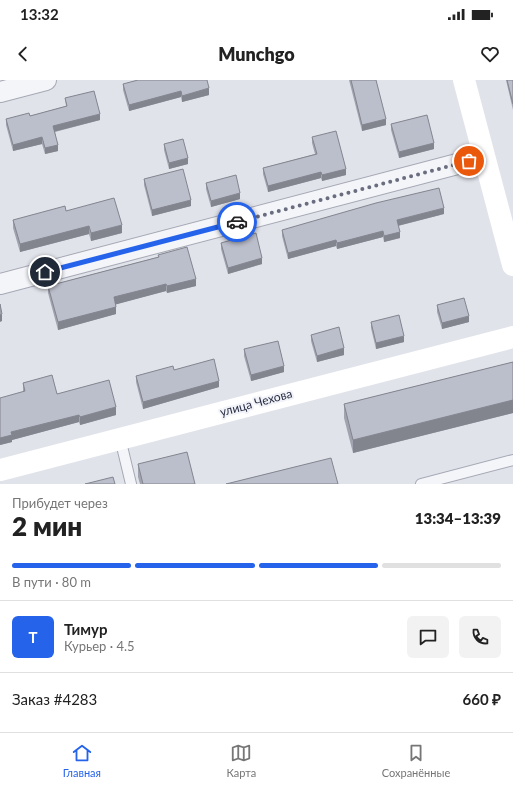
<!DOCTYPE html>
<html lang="ru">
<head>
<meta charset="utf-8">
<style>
  body { margin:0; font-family:Lato,sans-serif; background:#f2f2f2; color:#222; height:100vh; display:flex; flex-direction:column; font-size:15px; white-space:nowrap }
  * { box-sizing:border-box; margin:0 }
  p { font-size:13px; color:#767676 }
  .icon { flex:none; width:22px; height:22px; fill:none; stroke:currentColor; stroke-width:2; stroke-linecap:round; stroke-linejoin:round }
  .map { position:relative; height:404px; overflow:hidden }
  .panel { display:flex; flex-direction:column; background:#fff; flex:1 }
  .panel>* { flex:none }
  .pin { position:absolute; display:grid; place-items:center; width:34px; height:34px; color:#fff; margin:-17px; border:2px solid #fff; border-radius:50%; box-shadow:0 1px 4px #0007 }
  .courier { position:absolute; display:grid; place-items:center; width:40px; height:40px; margin:-20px; border:3px solid #2563eb; border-radius:50%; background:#fff; color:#222; box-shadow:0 1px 5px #0007 }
  .overview em { font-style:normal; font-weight:800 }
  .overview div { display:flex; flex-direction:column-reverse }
  .overview { display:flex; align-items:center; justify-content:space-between; height:68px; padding:0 12px }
  h1 { font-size:26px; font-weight:800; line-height:30px }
  .bar { display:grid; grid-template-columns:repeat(4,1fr); gap:6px 4px; align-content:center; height:48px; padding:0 12px }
  .bar i { height:5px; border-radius:3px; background:#e0e0e0 }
  .bar .selected { background:#2563eb }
  .bar p { grid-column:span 4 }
  .line { display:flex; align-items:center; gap:10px; padding:0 12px; border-top:1px solid #e0e0e0 }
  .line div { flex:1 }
  .round { display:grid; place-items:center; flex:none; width:42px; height:42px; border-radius:6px; background:#f2f2f2 }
  .status { display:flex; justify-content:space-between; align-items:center; height:28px; padding:0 20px; background:#fff; direction:ltr }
  .status svg { height:11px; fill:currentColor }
  header { display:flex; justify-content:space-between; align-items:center; height:52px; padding:0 12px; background:#fff; font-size:18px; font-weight:800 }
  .dock { display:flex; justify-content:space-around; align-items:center; height:56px; border-top:1px solid #e0e0e0; background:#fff; font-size:11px; color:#767676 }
  .dock a { display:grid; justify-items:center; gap:2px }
  .dock .selected { color:#2563eb }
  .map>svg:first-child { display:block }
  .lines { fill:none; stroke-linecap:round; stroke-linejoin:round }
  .lane-casing { stroke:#a6a9b5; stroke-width:12 }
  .street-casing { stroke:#a6a9b5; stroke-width:22 }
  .lane { stroke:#f4f5f9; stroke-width:10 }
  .street { stroke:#f4f5f9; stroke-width:20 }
  .secondary { stroke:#fff; stroke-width:22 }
  .wall { fill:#a1a3af }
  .shaded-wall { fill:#83858e }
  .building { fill:#bbbecb; stroke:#83858e }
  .done { stroke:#696d7e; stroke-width:4; stroke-dasharray:0 7.2 }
  .route { stroke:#2563eb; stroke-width:5 }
  .labels { text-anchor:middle; stroke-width:4; stroke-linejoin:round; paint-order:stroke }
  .street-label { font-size:12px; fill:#292d43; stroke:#f1f3f8 }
</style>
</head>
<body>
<div class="status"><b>13:32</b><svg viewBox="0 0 49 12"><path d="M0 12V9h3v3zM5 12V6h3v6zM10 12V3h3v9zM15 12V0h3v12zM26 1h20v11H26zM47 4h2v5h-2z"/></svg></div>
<header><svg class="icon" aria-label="back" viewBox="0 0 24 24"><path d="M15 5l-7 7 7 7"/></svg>Munchgo<svg class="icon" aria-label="heart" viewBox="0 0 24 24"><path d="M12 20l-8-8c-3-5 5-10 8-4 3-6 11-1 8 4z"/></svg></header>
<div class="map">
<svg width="513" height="404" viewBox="0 0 513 404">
  <rect width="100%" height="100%" fill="#e1e3eb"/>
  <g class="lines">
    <g class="lane-casing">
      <g id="lane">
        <path d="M120 358 131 404"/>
        <path d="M421 404 513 380"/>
      </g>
    </g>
    <g class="street-casing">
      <g id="street">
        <path d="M0 12 46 0"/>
        <path d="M0 204 484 77"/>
      </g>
    </g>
    <use href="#lane" class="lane"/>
    <use href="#street" class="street"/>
    <g class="secondary">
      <path d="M464 0 513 185"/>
      <path d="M0 390 513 257"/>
    </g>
  </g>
  <g class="wall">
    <path d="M349 0H376L386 45 362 51Z"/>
    <path d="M506 0H513V30Z"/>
    <path d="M123 4 209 15 182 22 181 17 129 31 123 10Z"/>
    <path d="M65 18 100 40 55 52 58 71 45 74 42 64 13 71 6 45V39L30 36 66 26Z"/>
    <path d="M391 44 434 69 399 78 391 50Z"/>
    <path d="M312 57 346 95 322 101 321 98 268 112 263 94V88L315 74 312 63Z"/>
    <path d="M164 64 188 84 169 89 164 70Z"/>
    <path d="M144 99 191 126 152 136 144 105Z"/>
    <path d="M206 103 240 119 211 127 206 109Z"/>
    <path d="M66 131 122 153 91 161 89 154 20 172 13 148V140Z"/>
    <path d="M444 134 398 146 400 158 384 162 383 157 337 169 336 166 288 179 282 156V150Z"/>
    <path d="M221 163 262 184 228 194 221 169Z"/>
    <path d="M158 175 196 206 167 213 166 211 116 224V234L58 250 48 213V206L158 177Z"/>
    <path d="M437 225 469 242 442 249 437 232Z"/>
    <path d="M371 242 404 262 376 269 371 248Z"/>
    <path d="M311 255 344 275 317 282 311 261Z"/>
    <path d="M244 269 284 292 251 301 244 276Z"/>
    <path d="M513 282V333L353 373 344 338V324Z"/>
    <path d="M174 290 219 307 143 329 136 302V296Z"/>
    <path d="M23 303 57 314 116 335 80 345 79 342 12 360V362L0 365 23 312Z"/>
    <path d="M138 384 195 404H140L138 397Z"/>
  </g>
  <g class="shaded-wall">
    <path d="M209 8V15L182 22V16Z"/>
    <path d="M181 11V17L129 31V25Z"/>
    <path d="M100 34V40L53 52V46Z"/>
    <path d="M386 39V45L362 51V45Z"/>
    <path d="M42 57V64L13 71V65Z"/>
    <path d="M434 63V69L399 78V72Z"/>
    <path d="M58 65V71L45 74V68Z"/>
    <path d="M188 78V84L169 89V83Z"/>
    <path d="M346 89V95L322 101V95Z"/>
    <path d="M321 92V98L268 112V106Z"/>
    <path d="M240 113V119L211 127V121Z"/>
    <path d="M191 120V126L152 136V130Z"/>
    <path d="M444 128V134L397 146V140Z"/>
    <path d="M122 145V153L91 161V153Z"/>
    <path d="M89 146V154L20 172V164Z"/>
    <path d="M383 151V157L337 169V163Z"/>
    <path d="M400 152V158L384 162V156Z"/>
    <path d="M336 160V166L288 179V173Z"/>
    <path d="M262 178V184L228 194V188Z"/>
    <path d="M196 199V206L167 213V206Z"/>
    <path d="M166 204V211L114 225V217Z"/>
    <path d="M116 227V234L58 250V242Z"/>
    <path d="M2 234V241L0 242V235Z"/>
    <path d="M469 236V242L442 249V243Z"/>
    <path d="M404 256V262L376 269V263Z"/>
    <path d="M344 268V275L317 282V276Z"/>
    <path d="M284 286V292L251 301V295Z"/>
    <path d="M219 301V307L143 329V322Z"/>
    <path d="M513 320V333L353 373V360Z"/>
    <path d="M116 327V335L80 345V337Z"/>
    <path d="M79 335V342L12 360V362L0 365V358L11 352Z"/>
  </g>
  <g class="building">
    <path d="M138 0H207L209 8 182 16 181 11 129 25 123 4Z"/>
    <path d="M351 0H376L386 39 362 45Z"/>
    <path d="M507 0H513V24Z"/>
    <path d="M94 11 100 34 53 46 58 65 45 68 42 57 13 65 6 39 29 33 30 36 67 26 65 18Z"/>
    <path d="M427 35 434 63 399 72 391 44Z"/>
    <path d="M336 51 346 89 322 95 321 92 268 106 263 88 317 74 312 57Z"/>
    <path d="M183 59 188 78 169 83 164 64Z"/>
    <path d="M183 89 191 120 152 130 144 99Z"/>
    <path d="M236 95 240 113 211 121 206 103Z"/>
    <path d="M439 108 444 128 397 140 400 152 384 156 383 151 337 163 336 160 288 173 282 150 376 123Z"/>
    <path d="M114 118 122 145 91 153 89 146 20 164 13 140 65 126 66 131Z"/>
    <path d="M256 153 262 178 228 188 221 163Z"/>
    <path d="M187 167 196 199 167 206 166 204 114 217 116 227 58 242 48 206 159 177 158 175Z"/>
    <path d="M464 218 469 236 442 243 437 225Z"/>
    <path d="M0 224 2 234 0 235Z"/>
    <path d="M399 235 404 256 376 263 371 242Z"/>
    <path d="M339 247 344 268 317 276 311 255Z"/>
    <path d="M278 261 284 286 251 295 244 269Z"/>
    <path d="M214 279 219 301 143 322 136 296 173 286 174 290Z"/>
    <path d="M513 282V320L353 360 344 324Z"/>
    <path d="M52 295 57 314 109 300 116 327 80 337 79 335 11 352 12 355 0 358V318L25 311 23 303Z"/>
    <path d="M187 372 195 404H143L138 384Z"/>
    <path d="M331 378 338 404H226Z"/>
    <path d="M113 397 115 404H85Z"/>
  </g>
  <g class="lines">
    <path class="done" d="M237 142 469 81"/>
    <path class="route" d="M45 192 237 142"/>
  </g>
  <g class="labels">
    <g class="street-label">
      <text transform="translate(256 323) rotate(-15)" y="4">улица Чехова</text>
    </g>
  </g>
</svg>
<div class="pin" style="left:469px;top:81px;background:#ea580c"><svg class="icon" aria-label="bag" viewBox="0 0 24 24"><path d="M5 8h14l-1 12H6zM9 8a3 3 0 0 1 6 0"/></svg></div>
<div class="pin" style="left:45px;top:192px;background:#1f2937"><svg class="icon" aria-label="home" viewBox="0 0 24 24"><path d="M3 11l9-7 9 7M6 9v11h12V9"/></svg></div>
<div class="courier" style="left:237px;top:142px"><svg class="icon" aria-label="car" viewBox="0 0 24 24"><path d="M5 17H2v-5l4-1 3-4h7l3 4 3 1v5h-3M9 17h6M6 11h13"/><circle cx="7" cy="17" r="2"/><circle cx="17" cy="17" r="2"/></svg></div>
</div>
<section class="panel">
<div class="overview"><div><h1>2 мин</h1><p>Прибудет через</p></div><em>13:34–13:39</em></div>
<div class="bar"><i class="selected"></i><i class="selected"></i><i class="selected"></i><i></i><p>В пути · 80 m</p></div>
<div class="line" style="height:72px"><b class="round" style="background:#2563eb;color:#fff">Т</b><div><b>Тимур</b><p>Курьер · 4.5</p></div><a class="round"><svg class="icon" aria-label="chat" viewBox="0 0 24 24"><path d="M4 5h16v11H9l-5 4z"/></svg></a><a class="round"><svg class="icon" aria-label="phone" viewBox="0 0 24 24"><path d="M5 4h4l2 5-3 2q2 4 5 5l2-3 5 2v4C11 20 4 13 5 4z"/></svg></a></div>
<div class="line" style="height:52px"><div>Заказ #4283</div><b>660 ₽</b></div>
</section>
<nav class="dock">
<a class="selected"><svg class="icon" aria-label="home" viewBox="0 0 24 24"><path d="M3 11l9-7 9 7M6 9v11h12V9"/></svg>Главная</a>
<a><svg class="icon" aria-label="map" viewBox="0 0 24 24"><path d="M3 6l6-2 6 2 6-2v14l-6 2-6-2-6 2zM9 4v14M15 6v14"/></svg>Карта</a>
<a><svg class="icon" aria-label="saved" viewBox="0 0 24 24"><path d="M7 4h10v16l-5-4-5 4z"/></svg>Сохранённые</a>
</nav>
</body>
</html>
